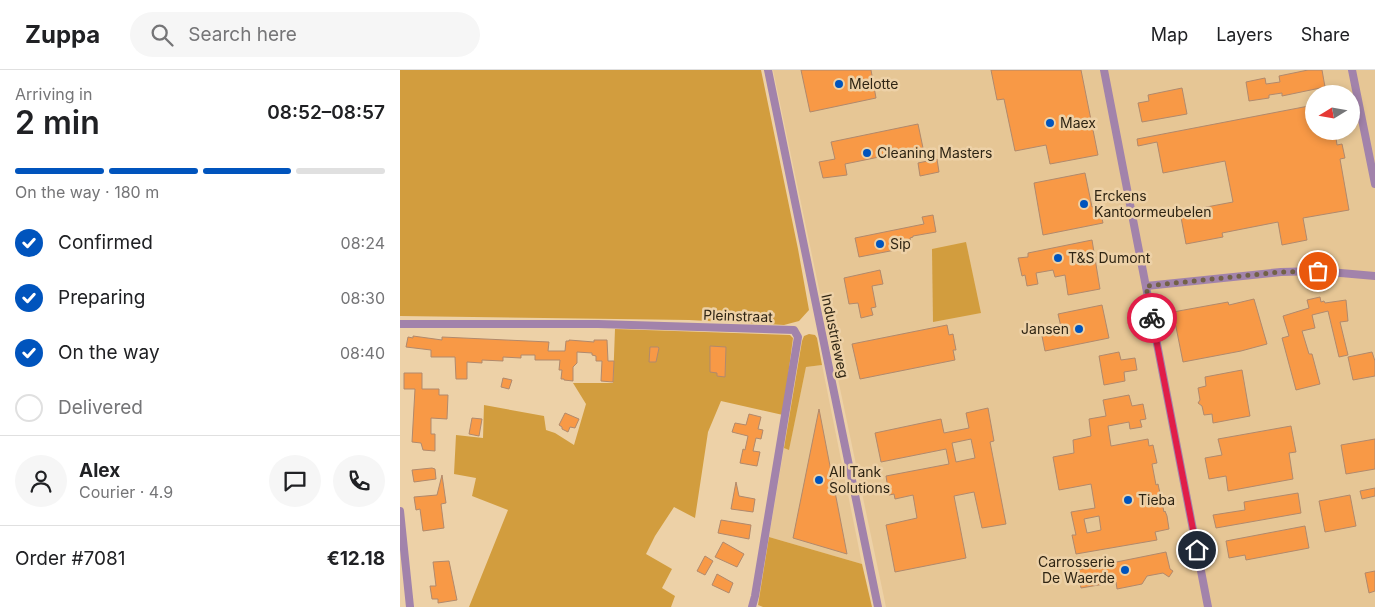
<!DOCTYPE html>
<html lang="en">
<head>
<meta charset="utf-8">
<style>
  body { margin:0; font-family:Inter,sans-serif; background:#f6f6f6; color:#202124; height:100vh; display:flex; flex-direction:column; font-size:19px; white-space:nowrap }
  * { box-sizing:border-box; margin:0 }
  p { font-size:16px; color:#757577 }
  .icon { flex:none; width:28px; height:28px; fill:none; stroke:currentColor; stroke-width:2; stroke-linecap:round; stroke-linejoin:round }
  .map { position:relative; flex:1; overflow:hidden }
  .sheet { display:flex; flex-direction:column; background:#fff; width:400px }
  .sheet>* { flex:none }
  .needle { width:32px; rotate:259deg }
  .buttons { position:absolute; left:905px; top:15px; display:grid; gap:10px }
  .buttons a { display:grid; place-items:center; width:55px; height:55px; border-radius:50%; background:#fff; box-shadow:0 2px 8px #0003; font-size:25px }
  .pin { position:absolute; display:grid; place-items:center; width:42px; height:42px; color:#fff; margin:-21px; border:2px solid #fff; border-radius:50%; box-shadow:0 1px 5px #0007 }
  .courier { position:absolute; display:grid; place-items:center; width:50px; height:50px; margin:-25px; border:4px solid #e11d48; border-radius:50%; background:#fff; color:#222; box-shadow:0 1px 6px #0007 }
  .summary em { font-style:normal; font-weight:600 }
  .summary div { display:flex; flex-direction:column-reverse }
  .summary { display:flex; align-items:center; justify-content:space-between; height:85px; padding:0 15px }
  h1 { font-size:32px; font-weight:600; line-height:38px }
  .bar { display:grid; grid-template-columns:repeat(4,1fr); gap:8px 5px; align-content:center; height:60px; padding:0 15px }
  .bar i { height:6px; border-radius:4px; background:#e0e0e0 }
  .bar .active { background:#0054bd }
  .bar p { grid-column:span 4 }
  .line { display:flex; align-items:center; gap:12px; padding:0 15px; border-top:1px solid #e0e0e0 }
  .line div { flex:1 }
  .round { display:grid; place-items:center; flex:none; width:52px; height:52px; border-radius:26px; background:#f6f6f6 }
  ol { padding:0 15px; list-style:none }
  li { display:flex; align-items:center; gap:15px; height:55px }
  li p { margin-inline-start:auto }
  li .icon { padding:5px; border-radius:50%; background:#0054bd; color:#fff; stroke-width:4 }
  li:last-child { color:#757577 }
  li i { width:28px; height:28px; border:2px solid #e0e0e0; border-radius:50% }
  header { display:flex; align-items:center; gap:30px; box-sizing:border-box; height:70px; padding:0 25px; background:#fff; border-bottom:1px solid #e0e0e0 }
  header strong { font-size:24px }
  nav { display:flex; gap:28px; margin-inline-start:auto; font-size:18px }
  .search { width:350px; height:45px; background:#f6f6f6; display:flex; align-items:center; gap:12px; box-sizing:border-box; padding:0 18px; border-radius:28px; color:#757577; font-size:19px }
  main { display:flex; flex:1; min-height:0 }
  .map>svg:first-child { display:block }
  .built { fill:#e6c695; fill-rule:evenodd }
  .green { fill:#d29d3e }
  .building { fill:#f89946; stroke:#b1896c; fill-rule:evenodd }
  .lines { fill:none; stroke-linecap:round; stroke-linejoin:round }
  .minor { stroke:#a283ab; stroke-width:8 }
  .done { stroke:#726147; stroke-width:5; stroke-dasharray:0 9 }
  .route { stroke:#e11d48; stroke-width:6 }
  .poi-dot { fill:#0054bd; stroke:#edd1a7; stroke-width:2 }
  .labels { text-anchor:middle; stroke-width:5; stroke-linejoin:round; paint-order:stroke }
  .poi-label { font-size:14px; fill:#2f2514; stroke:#edd1a7; text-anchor:start }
  .street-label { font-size:14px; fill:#2f2514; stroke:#edd1a7 }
</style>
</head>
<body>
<header>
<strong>Zuppa</strong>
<div class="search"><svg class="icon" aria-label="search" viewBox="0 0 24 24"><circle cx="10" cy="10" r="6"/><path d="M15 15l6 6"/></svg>Search here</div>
<nav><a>Map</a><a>Layers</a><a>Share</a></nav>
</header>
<main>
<section class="sheet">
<div class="summary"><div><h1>2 min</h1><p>Arriving in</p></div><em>08:52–08:57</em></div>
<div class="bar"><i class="active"></i><i class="active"></i><i class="active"></i><i></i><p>On the way · 180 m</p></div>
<ol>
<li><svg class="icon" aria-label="check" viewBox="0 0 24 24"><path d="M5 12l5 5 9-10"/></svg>Confirmed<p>08:24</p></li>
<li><svg class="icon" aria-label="check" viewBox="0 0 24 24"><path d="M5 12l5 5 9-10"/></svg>Preparing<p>08:30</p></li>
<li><svg class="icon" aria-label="check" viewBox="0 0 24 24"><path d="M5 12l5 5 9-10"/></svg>On the way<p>08:40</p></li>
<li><i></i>Delivered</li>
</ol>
<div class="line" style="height:90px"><a class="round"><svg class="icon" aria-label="person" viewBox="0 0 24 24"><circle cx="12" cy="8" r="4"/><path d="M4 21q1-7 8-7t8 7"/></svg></a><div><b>Alex</b><p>Courier · 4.9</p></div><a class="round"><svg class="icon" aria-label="chat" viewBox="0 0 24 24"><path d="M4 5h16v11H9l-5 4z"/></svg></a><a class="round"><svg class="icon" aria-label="phone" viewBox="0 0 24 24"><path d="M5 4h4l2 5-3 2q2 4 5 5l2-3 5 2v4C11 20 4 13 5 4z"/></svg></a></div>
<div class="line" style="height:65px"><div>Order #7081</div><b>€12.18</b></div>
</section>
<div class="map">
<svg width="975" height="537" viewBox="0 0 975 537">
  <rect width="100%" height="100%" fill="#edd1a7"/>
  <g class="built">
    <path d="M373 0H975V537H486ZM914 24H951V61H914Z"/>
    <path d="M422 295 462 494 369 467 384 378 389 379 406 297Z"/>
  </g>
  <g class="green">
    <path d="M0 0H361L398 179 409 240 399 251 384 255 289 250 0 246Z"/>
    <path d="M566 172 581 243 533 252 532 179Z"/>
    <path d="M215 259 390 265 393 268 383 345 321 331 308 362 295 448 274 437 255 466 246 484 272 499 262 518 275 526 271 537H69L108 440 72 426 76 408 54 404 56 365 83 368 84 335 144 346 146 360 155 363 174 375 186 334 173 313H213Z"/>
    <path d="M409 264 415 265 417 268 422 295 406 297 389 380 384 378 402 271 404 266Z"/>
    <path d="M369 467 462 494 472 537H363L358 535Z"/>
  </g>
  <g class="building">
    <path d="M401 0H471L476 28 410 42Z"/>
    <path d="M591 0H681L698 85 650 94 646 75 615 81 604 29 597 30Z"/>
    <path d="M908 0H922L925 17 882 26V23L869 25V28L849 31 846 12 865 8 866 14 880 12 879 6Z"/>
    <path d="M782 18 787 44 742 52 738 33 749 31 748 25Z"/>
    <path d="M914 35V61H935L937 75 942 74 945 88 940 89 949 140 903 148 907 170 882 175 878 152 822 163 823 167 786 174 780 142 833 132 825 91 763 103 757 72 738 76 737 69Z"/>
    <path d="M518 54 523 78 445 94 447 105 423 108 419 92 435 89 431 72Z"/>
    <path d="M537 89 539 102 520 106 518 93Z"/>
    <path d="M685 103 692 137 699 135 703 153 643 165 634 113Z"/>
    <path d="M533 145 536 162 513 166V167L510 168 511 177 459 187 455 168 524 154 522 147Z"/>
    <path d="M692 170 700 219 668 225 665 205 655 207 653 200 636 203 638 214 627 216 625 205 622 206 618 188 628 187V183Z"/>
    <path d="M480 200 483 214 472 216 476 237 471 238 473 245 461 248 458 233 449 234 444 208Z"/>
    <path d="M920 227 921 232 924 231 925 233 946 230 948 251 940 252 948 285 939 287 928 241 912 245 915 258 902 261 909 284H912L920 314 896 320 882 268 889 266 883 246 909 238 907 230Z"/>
    <path d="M854 229 867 274 841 281 783 292 773 242 828 232 829 235Z"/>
    <path d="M702 235 709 268 645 281 641 261 661 257 658 244Z"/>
    <path d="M547 255 549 265 553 264 556 280H553L555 290 460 309 452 274Z"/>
    <path d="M13 266 42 270V267L149 272 148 281H165L166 271H169V270L194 272V270H207L208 291H214L213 312 201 311 202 291H196V286L192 285V283L177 282V293L173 297V311L164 310V309H161L162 300H159L160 290H135V285H121V288L103 287V291L82 290V293L67 292V309H56L55 287H31V280L6 277 8 267 13 268Z"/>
    <path d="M310 276 326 277 325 307 317 306V303L310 302Z"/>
    <path d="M250 277H258L259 278 256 292H249Z"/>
    <path d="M719 282 721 290 735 288 737 300 724 302 725 311 704 315 699 286Z"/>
    <path d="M972 282 975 291V306L953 310 948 287Z"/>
    <path d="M842 300 850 346 813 353 812 344 804 345 802 336 798 333 800 330 798 318 806 316 805 307Z"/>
    <path d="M4 303H22V319H39V325H48L47 349 31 348V364H35V381L23 380 21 373 12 372 15 319H4Z"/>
    <path d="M103 308 112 310 109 319 101 317Z"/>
    <path d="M729 325 732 336 743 334 746 349 740 350 742 357 730 359 729 352 708 356 711 376 748 369 749 376 753 375 757 393 752 394 756 415 758 414 764 442 765 441 767 446 769 459 755 462 757 470 676 484 672 465H676L671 442 695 438 691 414 659 420 653 387 674 383 673 370 691 366 689 349 706 346 703 330ZM699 446 701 460 687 463 684 449Z"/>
    <path d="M588 338 594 371 590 372 606 454 582 458 574 422 554 426 566 488 495 502 486 455 517 448 513 425 495 429 494 424 489 425 486 406 549 394 546 379 481 392 475 363 541 349 544 363 569 358 566 343ZM571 369 575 388 556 392 552 373Z"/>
    <path d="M419 339 447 484 393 468Z"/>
    <path d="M165 343 179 349 175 358 170 357 168 362 162 359V357L159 355Z"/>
    <path d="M349 344 361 347 358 359 363 360 361 369 356 368 353 381 360 382 357 396 340 393 343 379 345 380 348 366 332 362 335 353 346 355Z"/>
    <path d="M72 348 82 349 79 366 69 364Z"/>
    <path d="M891 356 896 382 889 383 893 409 828 421 826 406 809 409 805 388 822 385 818 369Z"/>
    <path d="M975 369V399L946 404 941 375Z"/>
    <path d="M32 398 35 399 36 409 14 412 12 400Z"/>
    <path d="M42 405 46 433 41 434 44 458 23 461 20 439 16 440 14 427 37 425Z"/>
    <path d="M336 412 339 426 355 429 353 442 331 439Z"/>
    <path d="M975 418V426L962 429 960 421Z"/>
    <path d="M898 423 901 443 816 458 813 445 845 440 844 432Z"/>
    <path d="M950 425 956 456 925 462 919 431Z"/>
    <path d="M321 450 351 455 349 469 318 463Z"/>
    <path d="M905 456 909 478 846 490 845 485 829 488 826 471Z"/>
    <path d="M323 472 344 484 337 497 315 487Z"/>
    <path d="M766 482 770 499 773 501 769 507 763 503 747 506 742 514 717 519 716 512 681 518 677 500Z"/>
    <path d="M305 486 313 491 305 505 297 501Z"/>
    <path d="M49 491 57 530 38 533V529H32L30 516H36L33 492Z"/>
    <path d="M975 501V521L969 523 965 503Z"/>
    <path d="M317 504 333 513 329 523 312 515Z"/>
  </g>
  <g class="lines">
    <g class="minor">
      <path d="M368 0 478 537"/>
      <path d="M704 0 808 537"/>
      <path d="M952 0 975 114"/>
      <path d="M746 216 881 202 918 201 975 206"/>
      <path d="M0 254H198L394 260 398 267 355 526 352 537"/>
      <path d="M0 441 10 537"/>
    </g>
  </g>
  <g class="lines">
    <path class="done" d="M752 248 746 216 880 202 918 201"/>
    <path class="route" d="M752 248 797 480"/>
  </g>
  <g class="poi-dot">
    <circle cx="439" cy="14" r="5"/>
    <circle cx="650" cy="53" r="5"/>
    <circle cx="467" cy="83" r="5"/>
    <circle cx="684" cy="134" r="5"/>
    <circle cx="480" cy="174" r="5"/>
    <circle cx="658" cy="188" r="5"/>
    <circle cx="679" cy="259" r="5"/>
    <circle cx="419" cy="410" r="5"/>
    <circle cx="728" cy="430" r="5"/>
    <circle cx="725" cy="500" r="5"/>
  </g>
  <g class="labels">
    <g class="poi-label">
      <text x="449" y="19">Melotte</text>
      <text x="660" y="58">Maex</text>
      <text x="477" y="88">Cleaning Masters</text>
      <text x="694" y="131">Erckens<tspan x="694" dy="16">Kantoormeubelen</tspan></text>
      <text x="490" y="179">Sip</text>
      <text x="668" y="193">T&amp;S Dumont</text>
      <text x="669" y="264" text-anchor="end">Jansen</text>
      <text x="429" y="407">All Tank<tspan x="429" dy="16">Solutions</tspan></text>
      <text x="738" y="435">Tieba</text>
      <text x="715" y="497" text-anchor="end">Carrosserie<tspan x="715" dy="16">De Waerde</tspan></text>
    </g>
    <g class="street-label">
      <text transform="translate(338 246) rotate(2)" y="5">Pleinstraat</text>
      <text transform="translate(435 266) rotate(78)" y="5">Industrieweg</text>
    </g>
  </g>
</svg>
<div class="buttons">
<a><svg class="needle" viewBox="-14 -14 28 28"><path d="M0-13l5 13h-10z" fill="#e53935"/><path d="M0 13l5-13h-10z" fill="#757577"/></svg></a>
</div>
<div class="pin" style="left:918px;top:201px;background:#ea580c"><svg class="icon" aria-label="bag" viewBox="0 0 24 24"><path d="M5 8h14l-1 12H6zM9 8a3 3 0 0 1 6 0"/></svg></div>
<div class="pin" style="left:797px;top:480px;background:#1f2937"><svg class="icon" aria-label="home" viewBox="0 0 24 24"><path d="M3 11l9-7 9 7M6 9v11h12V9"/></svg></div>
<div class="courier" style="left:752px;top:248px"><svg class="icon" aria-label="bike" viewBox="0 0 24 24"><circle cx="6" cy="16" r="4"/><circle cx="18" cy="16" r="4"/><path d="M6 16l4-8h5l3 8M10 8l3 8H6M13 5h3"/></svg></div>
</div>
</main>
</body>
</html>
